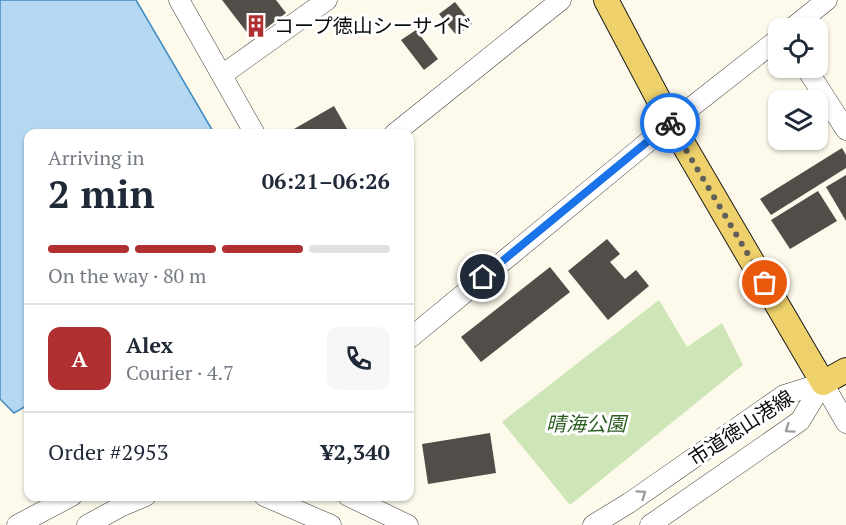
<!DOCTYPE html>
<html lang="en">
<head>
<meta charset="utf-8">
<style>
  body { margin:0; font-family:"PT Serif","Noto Sans JP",serif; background:#f6f6f7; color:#1f2937; height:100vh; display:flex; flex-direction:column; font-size:22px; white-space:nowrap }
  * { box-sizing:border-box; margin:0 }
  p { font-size:20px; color:#747a83 }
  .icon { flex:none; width:33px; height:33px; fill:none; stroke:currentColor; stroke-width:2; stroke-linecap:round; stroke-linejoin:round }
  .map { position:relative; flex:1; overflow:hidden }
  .panel { position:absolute; left:24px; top:129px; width:390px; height:372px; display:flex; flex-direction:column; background:#fff; border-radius:12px; box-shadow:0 2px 4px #0004 }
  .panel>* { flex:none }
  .buttons { position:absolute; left:768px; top:18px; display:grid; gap:12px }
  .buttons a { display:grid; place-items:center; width:60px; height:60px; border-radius:12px; background:#fff; box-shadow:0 2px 4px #0004; font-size:30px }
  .pin { position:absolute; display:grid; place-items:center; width:51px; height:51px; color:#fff; margin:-26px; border:3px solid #fff; border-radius:50%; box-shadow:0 2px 6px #0007 }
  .courier { position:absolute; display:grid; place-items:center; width:60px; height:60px; margin:-30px; border:4px solid #1a73e8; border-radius:50%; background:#fff; color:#222; box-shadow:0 2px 8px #0007 }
  .head em { font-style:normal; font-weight:700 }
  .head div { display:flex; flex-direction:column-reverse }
  .head { display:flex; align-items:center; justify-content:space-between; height:102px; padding:0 24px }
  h1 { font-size:39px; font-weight:700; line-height:45px }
  .bar { display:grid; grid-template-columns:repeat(4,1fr); gap:9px 6px; align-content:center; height:72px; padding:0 24px }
  .bar i { height:8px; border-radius:4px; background:#e0e1e3 }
  .bar .current { background:#b02f31 }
  .bar p { grid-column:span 4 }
  .line { display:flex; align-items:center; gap:15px; padding:0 24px; border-top:2px solid #e0e1e3 }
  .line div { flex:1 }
  .round { display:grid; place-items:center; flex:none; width:63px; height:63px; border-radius:12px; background:#f6f6f7 }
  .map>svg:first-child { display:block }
  .green { fill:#cee5b8 }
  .water { fill:#b4d8f1; stroke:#408bc2; stroke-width:1.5 }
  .building { fill:#534d49 }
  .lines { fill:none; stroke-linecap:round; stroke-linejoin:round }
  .minor-casing { stroke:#3e3e3e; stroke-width:21 }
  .major-casing { stroke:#1c1c1c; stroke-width:26 }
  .minor { stroke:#fff; stroke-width:20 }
  .major { stroke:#eed16b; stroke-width:24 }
  .oneway { stroke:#9d9d9d }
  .done { stroke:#605f59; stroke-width:6; stroke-dasharray:0 10.8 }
  .route { stroke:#1a73e8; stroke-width:8 }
  .labels { text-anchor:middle; stroke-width:6; stroke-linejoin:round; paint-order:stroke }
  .poi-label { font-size:20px; fill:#0b0b0b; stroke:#fff; text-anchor:start }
  .park-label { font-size:20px; font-style:italic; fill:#2c5d21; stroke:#fff }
  .street-label { font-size:20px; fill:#0b0b0b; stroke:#fff }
</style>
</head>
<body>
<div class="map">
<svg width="846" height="525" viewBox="0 0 846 525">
  <rect width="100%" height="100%" fill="#fdfaeb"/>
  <path class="green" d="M659 300 687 347 722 323 743 365 570 505 502 422Z"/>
  <path class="water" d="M0 0H136L214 133 28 134V405L14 413 0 399Z"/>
  <g class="building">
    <path d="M222 0H276L286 13 252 39Z"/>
    <path d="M455 2 472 24 457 36 439 14Z"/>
    <path d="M416 30 438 59 424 70 401 40Z"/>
    <path d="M334 106 350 134H297L294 129Z"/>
    <path d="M842 148 846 155V168L771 215 760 199Z"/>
    <path d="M846 175V221L826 187Z"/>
    <path d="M818 191 837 221 790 249 771 220Z"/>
    <path d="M607 239 620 254 610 262 625 279 636 270 649 286 608 320 568 271Z"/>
    <path d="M550 267 570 292 481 362 461 337Z"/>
    <path d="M490 433 496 473 428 484 422 444Z"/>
  </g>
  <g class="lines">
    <g class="minor-casing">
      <g id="minor">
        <path d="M179 0 255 134"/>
        <path d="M792 28 827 0"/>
        <path d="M806 68 846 130"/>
        <path d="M222 75 327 0"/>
        <path d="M394 134 561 0"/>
        <path d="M410 338 671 123 778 39"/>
        <path d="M823 383 846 423"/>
        <path d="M264 496 331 525"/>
        <path d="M348 496 408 525"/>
        <path d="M17 525 72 496"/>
        <path d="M87 525 122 506 146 496"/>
        <path d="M593 525 629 503 784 395 823 383"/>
        <path d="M650 525 800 421 823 383"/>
      </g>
    </g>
    <g class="major-casing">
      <path id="major" d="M606 0 671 123 823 383 846 370"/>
    </g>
    <use href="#minor" class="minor"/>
    <use href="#major" class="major"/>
  </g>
  <defs><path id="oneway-chevron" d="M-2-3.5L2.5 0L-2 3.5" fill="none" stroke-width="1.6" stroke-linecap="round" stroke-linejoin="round" transform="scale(1.5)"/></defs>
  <g class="oneway">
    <use href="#oneway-chevron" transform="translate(789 429) rotate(145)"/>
    <use href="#oneway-chevron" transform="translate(642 494) rotate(-35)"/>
  </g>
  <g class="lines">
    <path class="done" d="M670 123 765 283"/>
    <path class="route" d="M483 277 670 123"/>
  </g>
  <defs>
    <g id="building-bare" transform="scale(1.8)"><path d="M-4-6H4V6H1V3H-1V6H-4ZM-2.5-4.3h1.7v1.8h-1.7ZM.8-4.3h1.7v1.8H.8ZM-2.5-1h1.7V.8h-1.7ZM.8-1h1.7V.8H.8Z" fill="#b02f31" stroke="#fff" stroke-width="2.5" paint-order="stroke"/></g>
  </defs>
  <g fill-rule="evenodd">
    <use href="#building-bare" x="256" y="26"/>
  </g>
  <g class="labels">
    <g class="poi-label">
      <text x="274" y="33">コープ徳山シーサイド</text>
    </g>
    <g class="park-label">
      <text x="586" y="431">晴海公園</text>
    </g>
    <g class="street-label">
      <text transform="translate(741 428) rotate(-33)" y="7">市道徳山港線</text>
    </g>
  </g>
</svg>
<div class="buttons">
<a><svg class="icon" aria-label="locate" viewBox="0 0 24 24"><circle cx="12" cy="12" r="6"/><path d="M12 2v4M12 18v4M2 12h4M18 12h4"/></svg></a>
<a><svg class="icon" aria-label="layers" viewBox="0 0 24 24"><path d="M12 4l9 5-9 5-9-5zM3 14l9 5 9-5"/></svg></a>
</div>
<div class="pin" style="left:765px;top:283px;background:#ea580c"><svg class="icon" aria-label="bag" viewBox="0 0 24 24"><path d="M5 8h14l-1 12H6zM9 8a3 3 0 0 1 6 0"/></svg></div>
<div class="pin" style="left:483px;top:277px;background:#1f2937"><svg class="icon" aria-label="home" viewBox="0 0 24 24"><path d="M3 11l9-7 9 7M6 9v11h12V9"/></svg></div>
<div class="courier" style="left:670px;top:123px"><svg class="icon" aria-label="bike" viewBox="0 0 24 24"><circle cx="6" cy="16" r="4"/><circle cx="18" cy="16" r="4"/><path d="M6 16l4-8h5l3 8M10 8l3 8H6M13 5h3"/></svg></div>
<section class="panel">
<div class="head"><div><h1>2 min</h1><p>Arriving in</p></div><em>06:21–06:26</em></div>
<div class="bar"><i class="current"></i><i class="current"></i><i class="current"></i><i></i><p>On the way · 80 m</p></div>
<div class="line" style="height:108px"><b class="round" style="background:#b02f31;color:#fff">A</b><div><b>Alex</b><p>Courier · 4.7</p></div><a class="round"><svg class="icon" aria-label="phone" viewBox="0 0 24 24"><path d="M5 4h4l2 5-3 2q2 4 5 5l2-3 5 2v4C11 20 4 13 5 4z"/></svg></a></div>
<div class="line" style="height:78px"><div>Order #2953</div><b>¥2,340</b></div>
</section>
</div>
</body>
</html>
